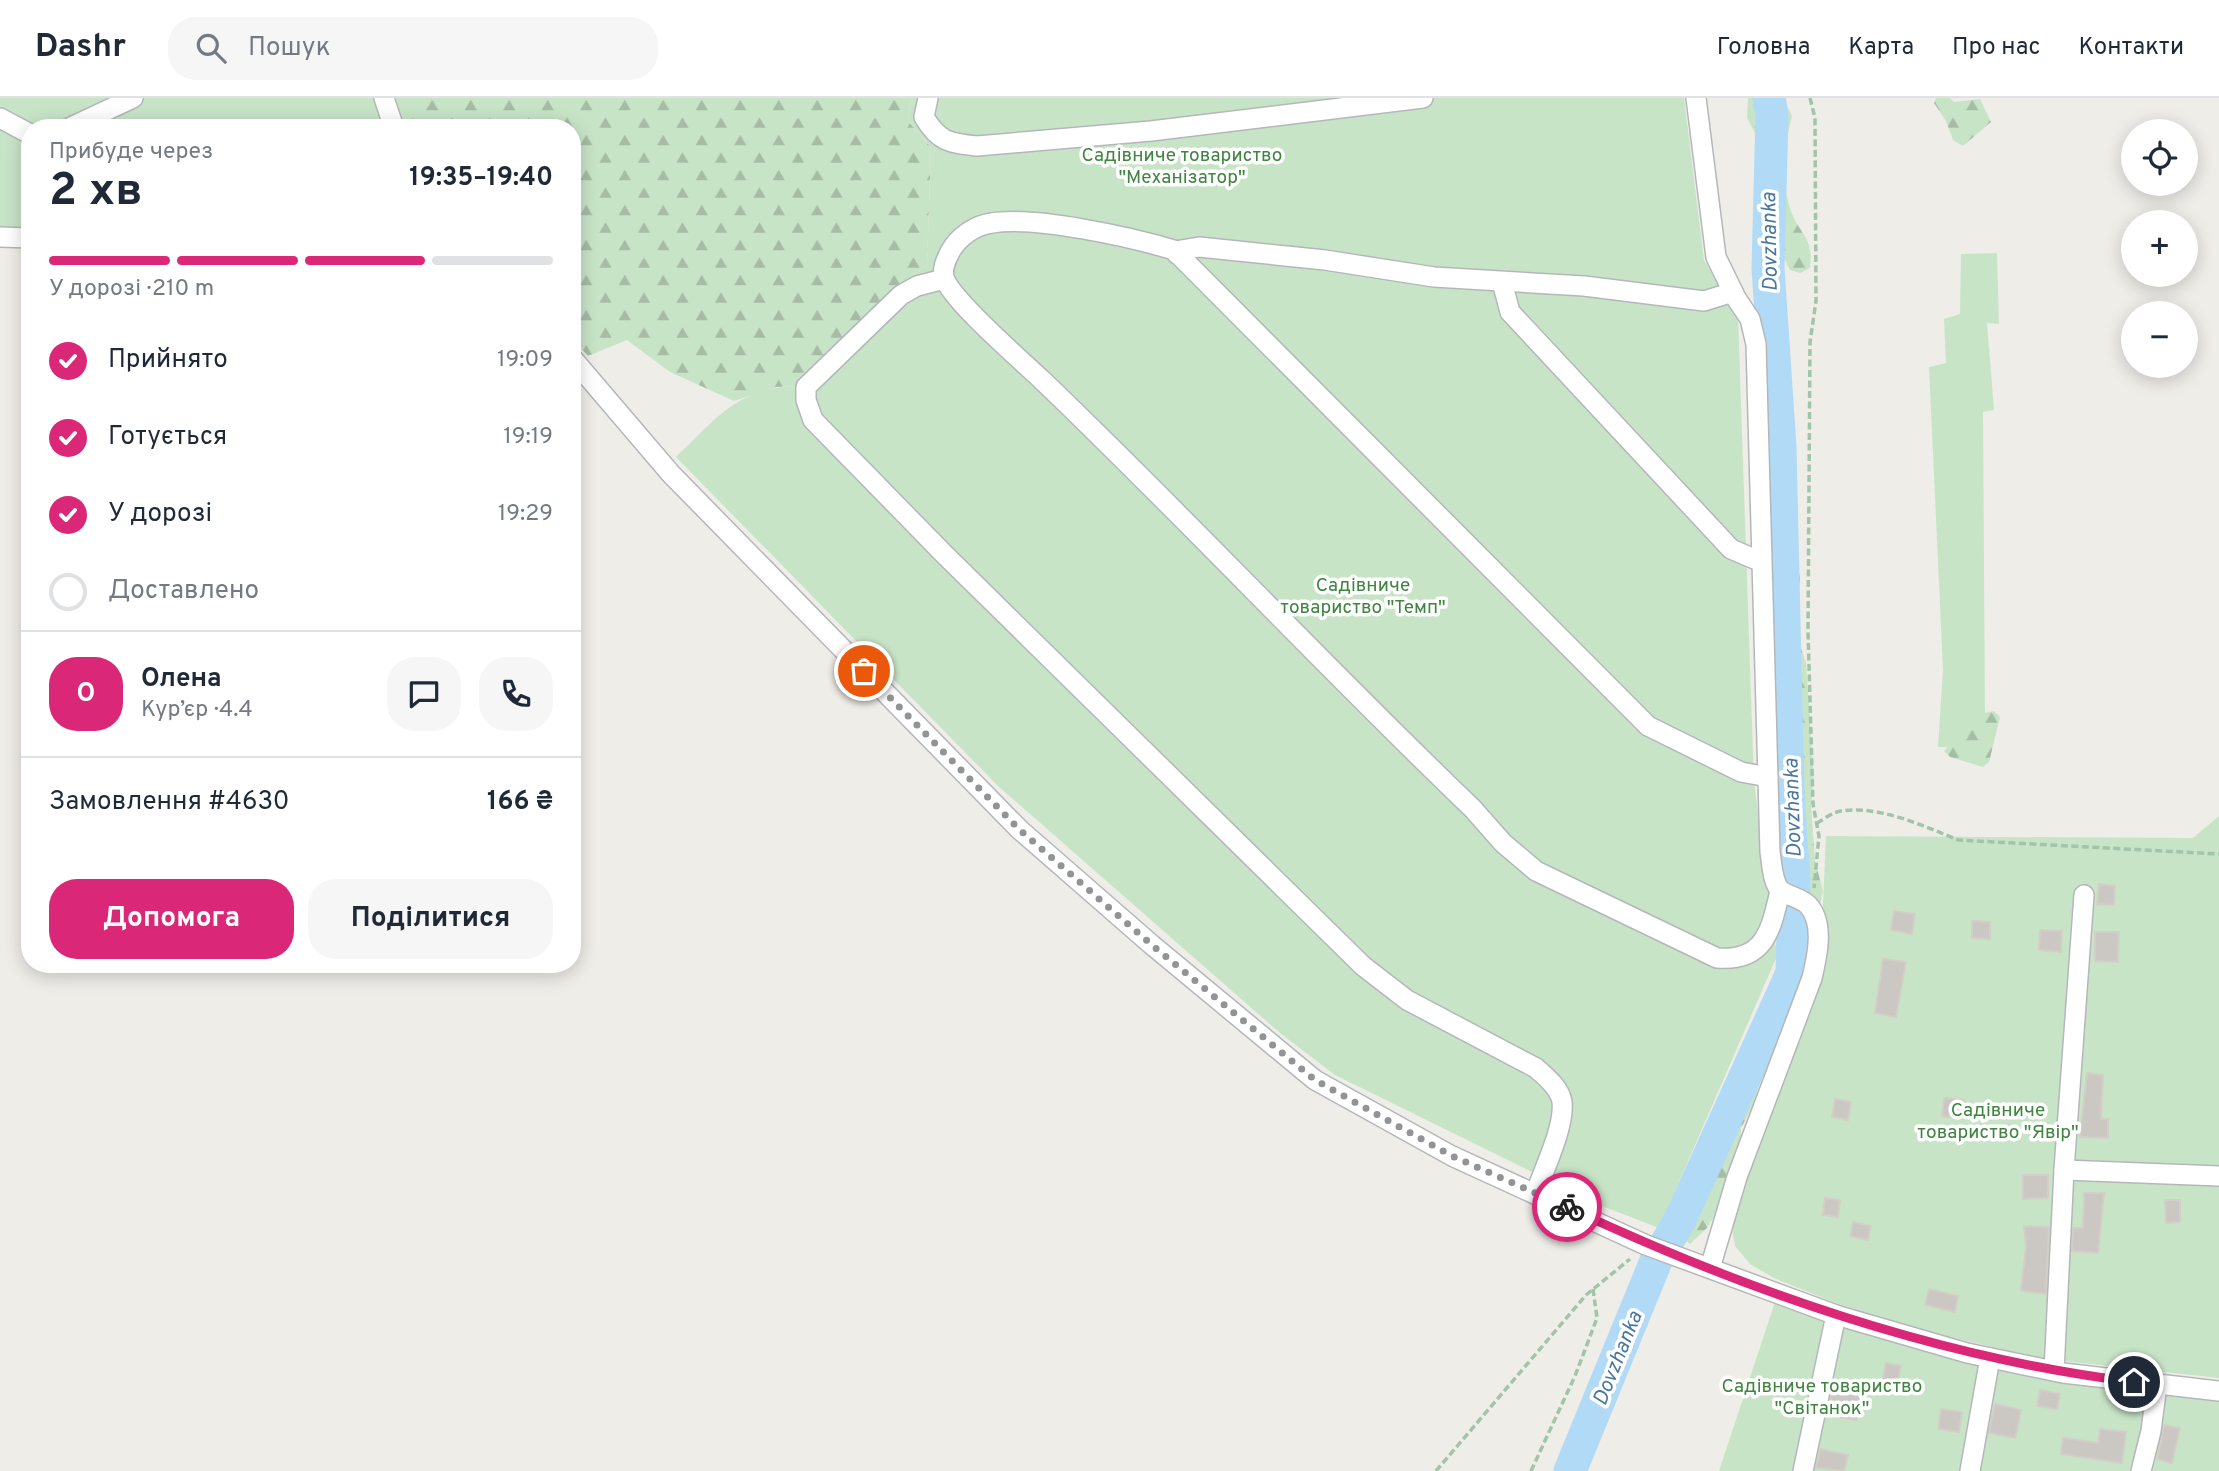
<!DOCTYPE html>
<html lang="uk">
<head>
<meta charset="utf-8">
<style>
  body { margin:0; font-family:Overpass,sans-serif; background:#f6f6f7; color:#1f2937; height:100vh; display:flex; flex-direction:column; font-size:26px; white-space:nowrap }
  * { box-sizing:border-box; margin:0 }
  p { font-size:23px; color:#747a83 }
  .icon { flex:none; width:38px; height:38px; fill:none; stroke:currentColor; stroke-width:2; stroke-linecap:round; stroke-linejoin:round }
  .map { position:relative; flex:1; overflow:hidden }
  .panel { position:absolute; left:21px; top:21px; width:560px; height:854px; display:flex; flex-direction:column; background:#fff; border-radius:28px; box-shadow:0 4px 18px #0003 }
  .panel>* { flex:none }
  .fabs { position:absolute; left:2121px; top:21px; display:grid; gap:14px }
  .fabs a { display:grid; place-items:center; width:77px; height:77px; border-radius:50%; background:#fff; box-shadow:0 4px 18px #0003; font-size:35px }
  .pin { position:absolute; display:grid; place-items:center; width:60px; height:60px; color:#fff; margin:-30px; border:4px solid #fff; border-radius:50%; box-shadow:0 2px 7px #0007 }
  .courier { position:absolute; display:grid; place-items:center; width:70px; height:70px; margin:-35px; border:5px solid #db2777; border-radius:50%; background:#fff; color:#222; box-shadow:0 2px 9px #0007 }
  .headline em { font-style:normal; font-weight:700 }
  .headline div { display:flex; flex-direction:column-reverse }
  .headline { display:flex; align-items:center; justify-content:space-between; height:119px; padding:0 28px }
  h1 { font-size:46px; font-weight:700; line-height:52px }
  .bar { display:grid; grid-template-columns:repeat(4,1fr); gap:10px 7px; align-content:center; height:84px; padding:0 28px }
  .bar i { height:9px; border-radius:5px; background:#e0e1e3 }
  .bar .on { background:#db2777 }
  .bar p { grid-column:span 4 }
  .line { display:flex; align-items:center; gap:18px; padding:0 28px; border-top:2px solid #e0e1e3 }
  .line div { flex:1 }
  .round { display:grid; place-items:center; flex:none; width:74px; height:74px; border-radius:28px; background:#f6f6f7 }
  ol { padding:0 28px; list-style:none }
  li { display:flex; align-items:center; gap:21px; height:77px }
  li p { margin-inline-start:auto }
  li .icon { padding:7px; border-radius:50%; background:#db2777; color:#fff; stroke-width:4 }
  li:last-child { color:#747a83 }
  li i { width:38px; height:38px; border:4px solid #e0e1e3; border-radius:50% }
  .action { display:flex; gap:14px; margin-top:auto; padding:14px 28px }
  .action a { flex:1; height:80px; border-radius:28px; background:#db2777; color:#fff; font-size:28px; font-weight:700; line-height:80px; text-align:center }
  .action a+a { background:#f6f6f7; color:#1f2937 }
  header { display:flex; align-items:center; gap:42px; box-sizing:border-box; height:98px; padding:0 35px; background:#fff; border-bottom:2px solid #e0e1e3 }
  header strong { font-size:33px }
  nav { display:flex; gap:38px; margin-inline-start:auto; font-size:24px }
  .search { width:490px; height:63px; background:#f6f6f7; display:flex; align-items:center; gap:18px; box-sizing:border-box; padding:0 24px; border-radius:28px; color:#747a83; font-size:26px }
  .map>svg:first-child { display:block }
  .forest { fill:url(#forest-firs) }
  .garden { fill:#c8e4c7 }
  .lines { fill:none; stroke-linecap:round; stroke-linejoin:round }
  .river { stroke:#b1daf6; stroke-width:33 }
  .building { fill:#cbc8c4; stroke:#d3cfc6; stroke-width:2 }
  .minor-casing { stroke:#b4b7ba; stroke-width:22 }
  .path { stroke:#a1c4aa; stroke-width:3.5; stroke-dasharray:7 3.5; stroke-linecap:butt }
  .minor { stroke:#fff; stroke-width:19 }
  .done { stroke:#919394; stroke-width:7; stroke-dasharray:0 12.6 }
  .route { stroke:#db2777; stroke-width:9 }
  .labels { text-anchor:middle; stroke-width:7; stroke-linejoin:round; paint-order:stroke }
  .park-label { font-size:19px; fill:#408441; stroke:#fff }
  .water-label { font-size:21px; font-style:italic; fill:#4b779f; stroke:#fff }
</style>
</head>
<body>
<header>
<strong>Dashr</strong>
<div class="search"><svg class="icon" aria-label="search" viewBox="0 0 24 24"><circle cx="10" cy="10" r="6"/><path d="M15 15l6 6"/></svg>Пошук</div>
<nav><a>Головна</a><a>Карта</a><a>Про нас</a><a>Контакти</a></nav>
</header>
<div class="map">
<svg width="2219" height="1373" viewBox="0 0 2219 1373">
  <defs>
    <pattern id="forest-firs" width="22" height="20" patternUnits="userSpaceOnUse" patternTransform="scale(1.75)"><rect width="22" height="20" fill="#c8e4c7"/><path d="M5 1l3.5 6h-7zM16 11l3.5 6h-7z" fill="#a6bca5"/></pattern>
  </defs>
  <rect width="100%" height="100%" fill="#efede8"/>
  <g class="forest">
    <path d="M395 0H911L908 23 931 49 927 166 855 229 794 288 776 289 734 303 670 274 627 242 588 258 572 241V30H406Z"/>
    <path d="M1748 0H1783L1792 18C1785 44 1781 83 1790 110 1798 137 1814 136 1810 170L1800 175 1790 172 1779 151 1767 140 1760 93 1761 46 1747 20Z"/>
    <path d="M1936 0H1950L1954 4 1980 1 1991 24 1963 48 1953 42 1946 23 1934 5Z"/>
    <path d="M1776 298 1785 304 1786 356 1794 432 1798 437 1792 439 1800 480 1795 533 1806 565 1814 683 1811 707 1815 763 1823 793 1802 891 1781 910V939L1773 962 1761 975 1755 1004 1741 1030V1048L1720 1109 1707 1130 1690 1146 1668 1130 1670 1116 1684 1097 1722 1012 1727 984 1755 923 1786 867 1780 822 1790 796 1775 696 1780 657 1774 629 1773 475 1764 414 1767 304Z"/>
    <path d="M1994 613 2000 619 1989 664 1983 669 1950 659 1944 653 1975 617Z"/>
  </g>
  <g class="garden">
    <path d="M0 0H395L406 30H30V148H0Z"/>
    <path d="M911 0H1684L1704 162 1738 219 1754 684 1777 858 1659 1130 1597 1106 1335 977 1280 935 998 688 676 359C714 323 737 290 794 288L855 229 927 166 931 49 908 23Z"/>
    <path d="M1997 155 1999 226 1987 225 1994 312 1983 314 1985 617 1955 649H1938L1943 572 1929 269 1946 265 1944 221 1960 216 1961 156Z"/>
    <path d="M2219 718V1280L2044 1261 1920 1232 1833 1204 1774 1180 1750 1166 1735 1148 1732 1130 1821 852 1826 738 2193 740Z"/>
    <path d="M1775 1204 1995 1270 2084 1288 2219 1302V1373H1719Z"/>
  </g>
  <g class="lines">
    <path class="river" d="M1570 1373 1656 1163 1680 1122 1792 875 1794 785 1788 697 1780 349 1768 170 1772 17 1769 0"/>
  </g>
  <g class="building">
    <path d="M2099 786 2115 788 2114 807 2097 806Z"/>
    <path d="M1894 813 1915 816 1912 836 1891 832Z"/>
    <path d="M1972 823 1990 824V841L1972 840Z"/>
    <path d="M2040 832 2062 833 2061 854 2039 852Z"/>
    <path d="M2095 834H2119L2118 864 2095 863Z"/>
    <path d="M1883 861 1906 864 1896 919 1875 915Z"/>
    <path d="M2087 975 2103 977 2101 1021H2108V1040L2080 1039Z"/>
    <path d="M1944 1000 1964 1002 1963 1020 1942 1018Z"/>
    <path d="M1835 1001 1851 1004 1848 1022 1832 1019Z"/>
    <path d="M2023 1077H2048V1100L2023 1101Z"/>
    <path d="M2084 1095H2104L2098 1155 2072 1153 2073 1130H2083Z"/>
    <path d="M1825 1100 1840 1102 1838 1119 1823 1117Z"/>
    <path d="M2165 1102H2180V1124L2166 1125Z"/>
    <path d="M1853 1124 1871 1128 1868 1142 1850 1138Z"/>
    <path d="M2024 1128 2049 1129 2046 1196 2021 1193 2026 1149Z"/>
    <path d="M1929 1191 1958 1198 1955 1214 1925 1207Z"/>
    <path d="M1886 1265 1901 1268 1897 1287 1882 1284Z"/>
    <path d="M1833 1290 1861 1296 1856 1322 1827 1317Z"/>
    <path d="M2040 1292 2060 1296 2057 1311 2037 1308Z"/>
    <path d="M1995 1306 2021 1312 2015 1340 1989 1335Z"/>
    <path d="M1941 1311 1962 1314 1959 1334 1938 1331Z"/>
    <path d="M2164 1327 2180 1330 2172 1365 2157 1361Z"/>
    <path d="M2100 1331 2126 1334 2122 1365 2061 1356 2063 1340 2098 1345Z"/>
    <path d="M1820 1351 1848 1357 1844 1373 1816 1370Z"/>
  </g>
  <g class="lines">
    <g class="minor-casing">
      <g id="minor">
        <path d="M384 0 394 30"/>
        <path d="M928 0 924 19C939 44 949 45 977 48L1151 33 1423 0"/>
        <path d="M1696 0 1716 159 1736 200 1750 221 1756 246 1770 754C1772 766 1772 781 1779 791 1786 798 1800 799 1808 807 1825 825 1817 859 1812 880L1737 1079 1710 1170"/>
        <path d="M0 20 30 36"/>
        <path d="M69 30 133 0"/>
        <path d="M0 139 30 140"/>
        <path d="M1177 156 1181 152 1199 149 1325 162 1434 179 1584 188 1704 203 1733 194"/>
        <path d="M944 181 917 188 901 197 806 289V302L813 322 945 457 1363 868 1407 902 1536 970C1546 979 1560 990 1562 1004 1565 1028 1544 1071 1536 1094"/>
        <path d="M1502 184 1510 214 1731 451 1759 463"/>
        <path d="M572 260 671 376 1020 732 1152 847 1315 982 1452 1058 1646 1147 1836 1217 1967 1255 2063 1275 2219 1293"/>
        <path d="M1768 679 1741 674 1648 628 1174 152C1131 139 1035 118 992 125 975 127 958 139 950 154 946 162 942 170 944 179 950 201 1022 263 1042 282 1188 422 1327 571 1473 711L1503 745 1536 773 1717 860C1765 864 1771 832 1780 793"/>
        <path d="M2064 1072 2219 1078"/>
        <path d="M2054 1273 2064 1072 2084 797"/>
        <path d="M1803 1373 1836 1217"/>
        <path d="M1970 1373 1990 1260"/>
        <path d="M2141 1373 2151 1333 2157 1286"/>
      </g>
    </g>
    <g class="path">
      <path d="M1810 0 1815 20 1816 203 1810 244 1808 533 1813 706 1819 738 1814 790"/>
      <path d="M1817 725C1824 721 1833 714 1841 713 1879 707 1924 728 1958 742L2219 756"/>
      <path d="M1436 1373 1586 1197 1630 1161"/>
      <path d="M1531 1373 1575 1278 1597 1220 1593 1191"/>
    </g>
    <use href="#minor" class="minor"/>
  </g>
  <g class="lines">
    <path class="done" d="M864 573 1020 732 1152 847 1315 982 1452 1058 1567 1109"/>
    <path class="route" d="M1567 1109C1746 1193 1937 1260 2134 1284"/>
  </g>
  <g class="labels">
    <g class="park-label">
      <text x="1182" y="63">Садівниче товариство<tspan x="1182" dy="22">"Механізатор"</tspan></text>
      <text x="1363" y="493">Садівниче<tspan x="1363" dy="22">товариство "Темп"</tspan></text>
      <text x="1998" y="1018">Садівниче<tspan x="1998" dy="22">товариство "Явір"</tspan></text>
      <text x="1822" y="1294">Садівниче товариство<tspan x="1822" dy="22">"Світанок"</tspan></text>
    </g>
    <g class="water-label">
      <text transform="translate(1769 144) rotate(-91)" y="7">Dovzhanka</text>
      <text transform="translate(1792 710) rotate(-92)" y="7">Dovzhanka</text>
      <text transform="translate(1617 1260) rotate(-68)" y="7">Dovzhanka</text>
    </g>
  </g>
</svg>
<div class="fabs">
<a><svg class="icon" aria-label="locate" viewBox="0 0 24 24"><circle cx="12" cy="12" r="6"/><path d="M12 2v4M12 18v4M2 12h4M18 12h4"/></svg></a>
<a>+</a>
<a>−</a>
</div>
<div class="pin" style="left:864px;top:573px;background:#ea580c"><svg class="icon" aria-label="bag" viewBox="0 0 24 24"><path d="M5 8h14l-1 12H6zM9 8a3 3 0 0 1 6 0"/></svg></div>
<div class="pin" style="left:2134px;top:1284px;background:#1f2937"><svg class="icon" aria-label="home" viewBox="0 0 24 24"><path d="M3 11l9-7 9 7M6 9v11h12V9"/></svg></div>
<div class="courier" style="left:1567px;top:1109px"><svg class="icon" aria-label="bike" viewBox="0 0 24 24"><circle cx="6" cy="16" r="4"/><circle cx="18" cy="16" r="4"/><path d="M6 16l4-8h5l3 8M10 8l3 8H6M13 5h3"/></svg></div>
<section class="panel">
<div class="headline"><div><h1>2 хв</h1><p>Прибуде через</p></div><em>19:35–19:40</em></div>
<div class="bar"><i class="on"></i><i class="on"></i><i class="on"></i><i></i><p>У дорозі · 210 m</p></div>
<ol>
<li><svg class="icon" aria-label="check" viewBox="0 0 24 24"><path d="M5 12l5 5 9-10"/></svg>Прийнято<p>19:09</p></li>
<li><svg class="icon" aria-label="check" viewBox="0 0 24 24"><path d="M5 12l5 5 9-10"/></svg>Готується<p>19:19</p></li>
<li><svg class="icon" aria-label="check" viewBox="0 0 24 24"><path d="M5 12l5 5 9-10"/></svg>У дорозі<p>19:29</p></li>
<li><i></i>Доставлено</li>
</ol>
<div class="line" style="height:126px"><b class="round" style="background:#db2777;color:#fff">О</b><div><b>Олена</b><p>Кур’єр · 4.4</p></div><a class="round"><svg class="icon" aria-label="chat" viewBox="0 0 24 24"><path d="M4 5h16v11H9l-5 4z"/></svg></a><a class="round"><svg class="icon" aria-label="phone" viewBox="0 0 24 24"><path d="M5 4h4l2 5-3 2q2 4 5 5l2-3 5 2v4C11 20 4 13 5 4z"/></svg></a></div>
<div class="line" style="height:91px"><div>Замовлення #4630</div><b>166 ₴</b></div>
<div class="action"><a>Допомога</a><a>Поділитися</a></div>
</section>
</div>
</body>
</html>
